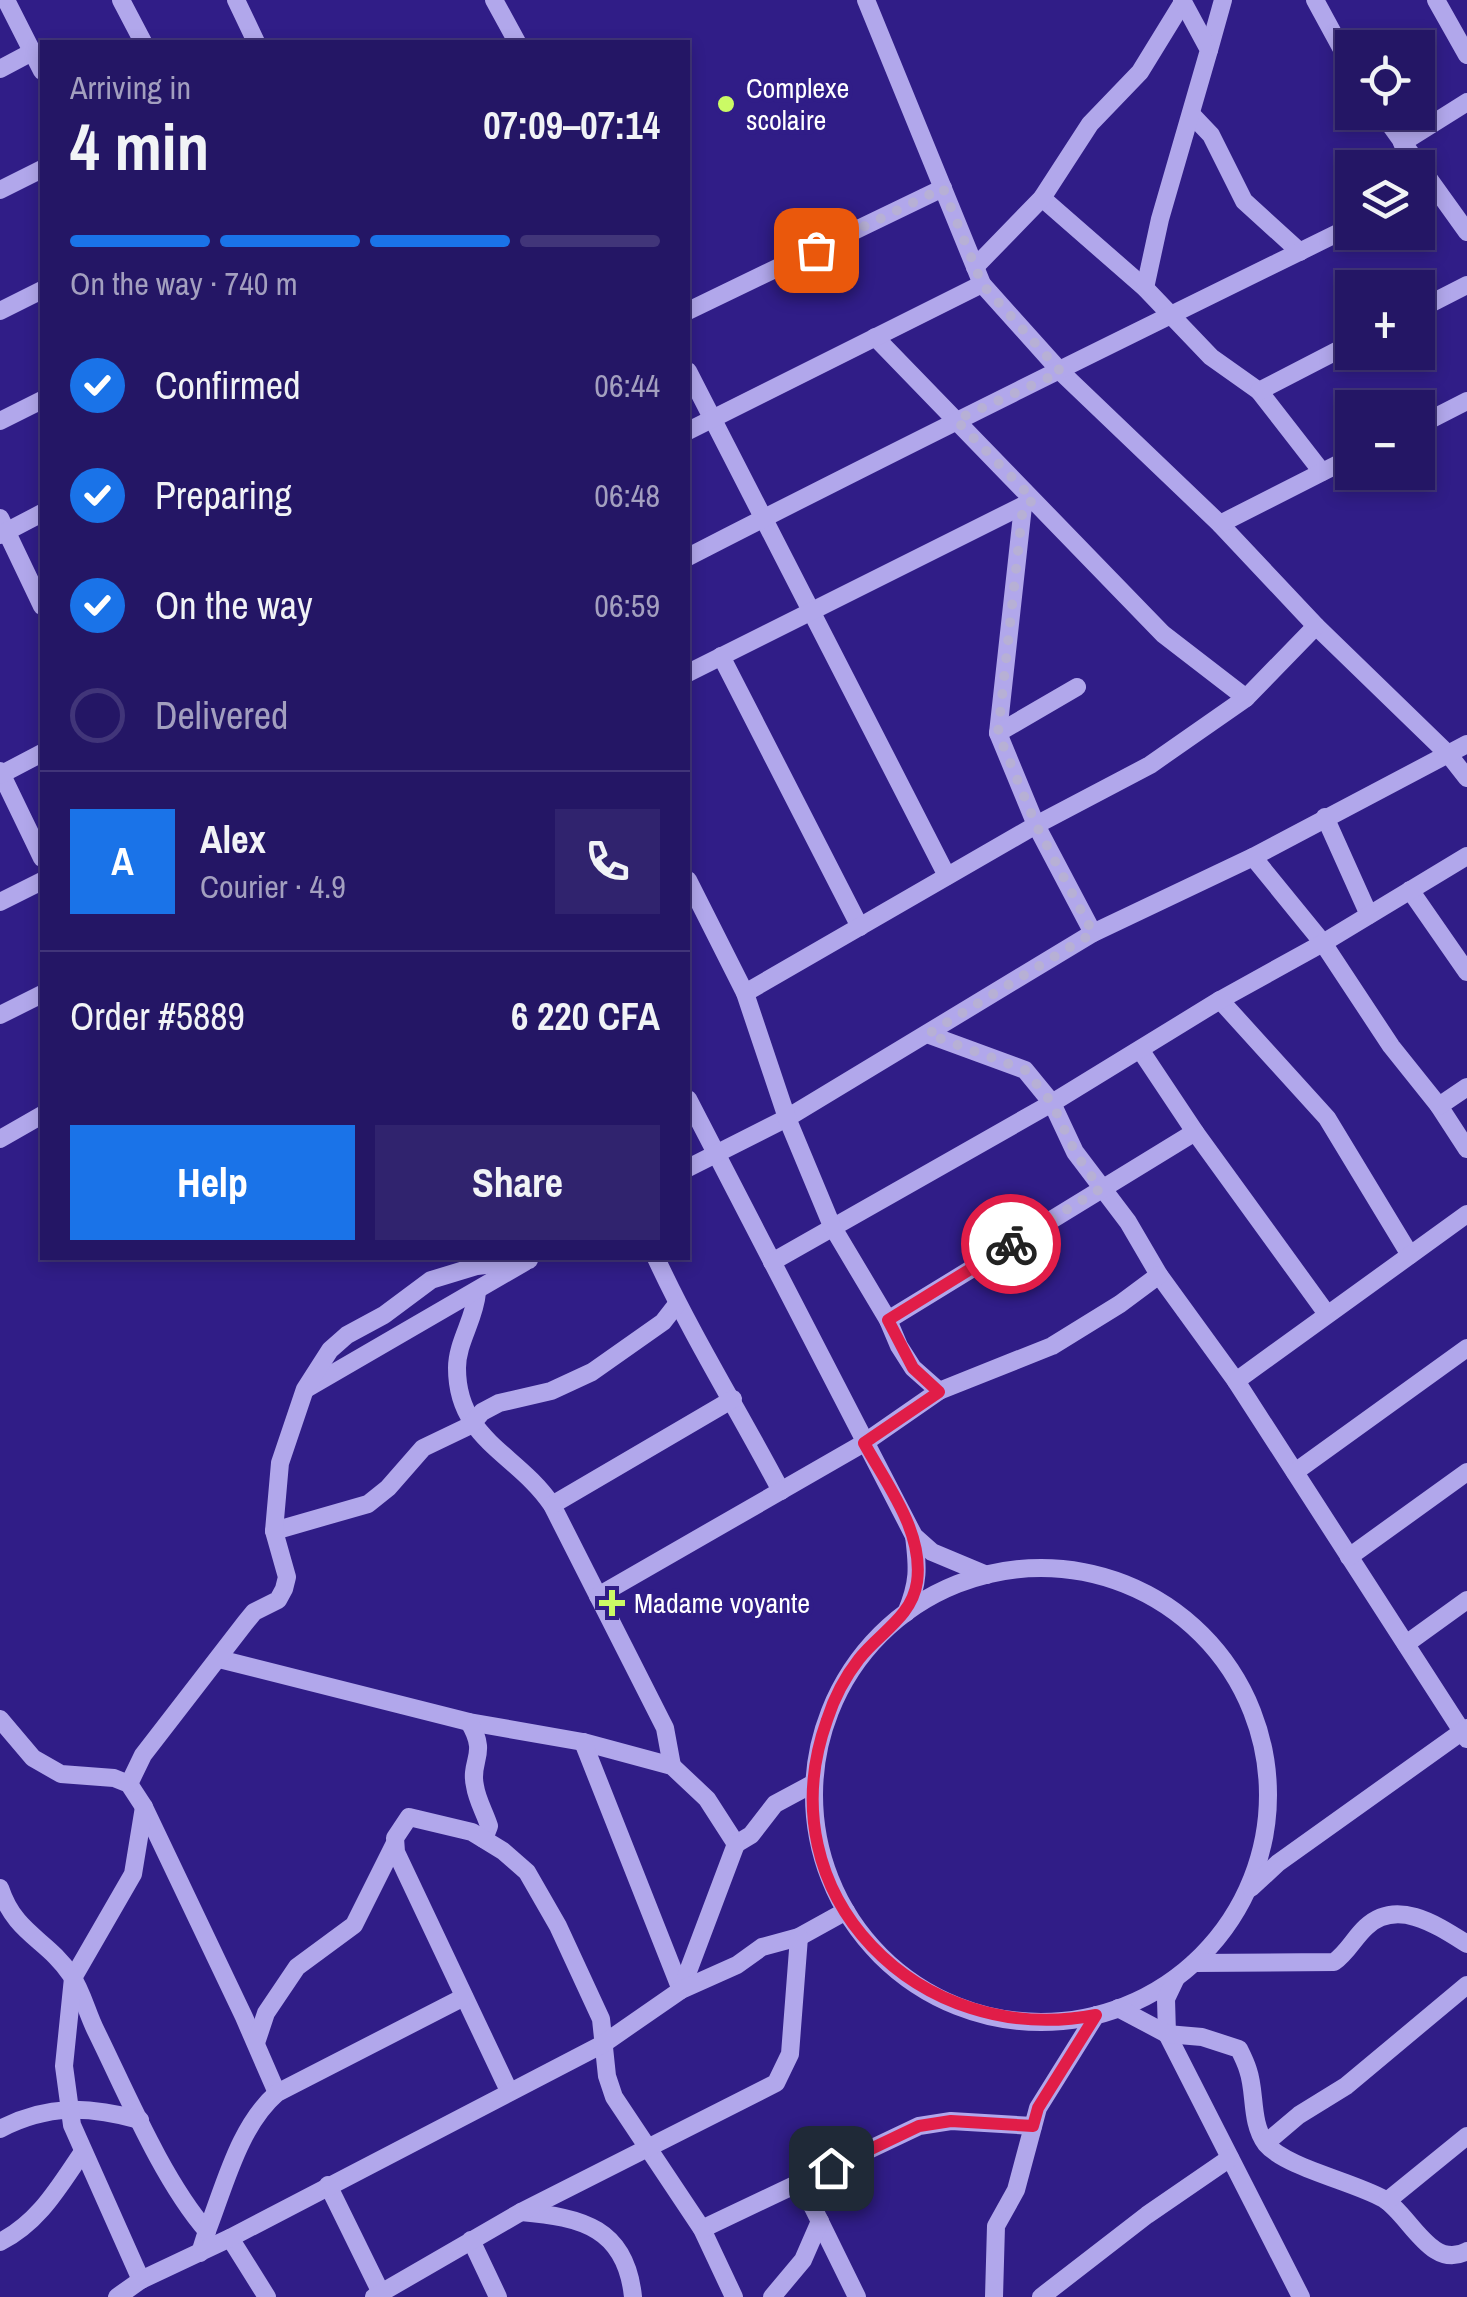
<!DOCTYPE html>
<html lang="en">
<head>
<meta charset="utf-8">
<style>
  body { margin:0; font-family:"Archivo Narrow",sans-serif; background:#30236e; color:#f1f3f6; height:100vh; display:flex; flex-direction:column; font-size:38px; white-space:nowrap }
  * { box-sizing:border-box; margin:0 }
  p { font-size:32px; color:#a39fbf }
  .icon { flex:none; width:55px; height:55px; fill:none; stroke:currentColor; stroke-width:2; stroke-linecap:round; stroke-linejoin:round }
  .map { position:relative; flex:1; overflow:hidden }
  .side { position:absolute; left:40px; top:40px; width:650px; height:1220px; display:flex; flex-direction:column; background:#241665; border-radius:0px; box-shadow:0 5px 15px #0003,0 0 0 2px #413579 }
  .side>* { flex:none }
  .controls { position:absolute; left:1335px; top:30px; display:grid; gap:20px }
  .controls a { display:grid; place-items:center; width:100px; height:100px; border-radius:0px; background:#241665; box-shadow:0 5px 15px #0003,0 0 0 2px #413579; font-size:50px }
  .pin { position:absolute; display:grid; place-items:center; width:85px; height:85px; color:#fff; margin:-42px; border-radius:20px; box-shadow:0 5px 15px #0006 }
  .courier { position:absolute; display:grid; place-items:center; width:100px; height:100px; margin:-50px; border:8px solid #e11d48; border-radius:50%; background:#fff; color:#222; box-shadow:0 2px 12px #0007 }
  .summary em { font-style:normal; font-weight:700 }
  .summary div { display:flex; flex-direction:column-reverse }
  .summary { display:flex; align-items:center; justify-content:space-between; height:170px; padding:0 30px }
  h1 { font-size:65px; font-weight:700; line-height:75px }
  .bar { display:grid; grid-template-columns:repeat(4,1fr); gap:15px 10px; align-content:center; height:120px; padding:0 30px }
  .bar i { height:12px; border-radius:8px; background:#413579 }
  .bar .selected { background:#1a73e8 }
  .bar p { grid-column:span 4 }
  .line { display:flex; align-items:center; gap:25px; padding:0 30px; border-top:2px solid #413579 }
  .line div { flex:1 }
  .round { display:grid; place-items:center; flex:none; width:105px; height:105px; border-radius:0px; background:#30236e }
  ol { padding:0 30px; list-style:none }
  li { display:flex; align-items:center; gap:30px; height:110px }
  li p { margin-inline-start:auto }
  li .icon { padding:10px; border-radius:50%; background:#1a73e8; color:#fff; stroke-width:4 }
  li:last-child { color:#a39fbf }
  li i { width:55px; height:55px; border:5px solid #413579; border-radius:50% }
  .cta { display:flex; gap:20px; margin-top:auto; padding:20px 30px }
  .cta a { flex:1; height:115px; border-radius:0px; background:#1a73e8; color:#fff; font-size:40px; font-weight:700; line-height:115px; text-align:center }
  .cta a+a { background:#30236e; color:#f1f3f6 }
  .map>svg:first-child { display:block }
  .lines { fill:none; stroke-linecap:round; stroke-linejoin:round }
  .minor { stroke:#b1a7eb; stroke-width:18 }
  .done { stroke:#b7b0d5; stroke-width:10; stroke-dasharray:0 18 }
  .route { stroke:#e11d48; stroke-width:12 }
  .poi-dot { fill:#cbfa65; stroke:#301d87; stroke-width:4 }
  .labels { text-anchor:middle; stroke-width:9; stroke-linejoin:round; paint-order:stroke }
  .poi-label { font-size:28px; fill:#fff; stroke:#301d87; text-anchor:start }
</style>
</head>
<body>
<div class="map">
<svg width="1467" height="2297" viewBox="0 0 1467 2297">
  <rect width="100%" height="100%" fill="#301d87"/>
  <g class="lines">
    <g class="minor">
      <path d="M6 0 42 71"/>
      <path d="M121 0 143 42"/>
      <path d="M236 0 256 42"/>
      <path d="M494 0 517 42"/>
      <path d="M866 0 982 284 1061 372 1220 524 1316 626 1449 755 1467 778"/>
      <path d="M1315 0 1352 68"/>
      <path d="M1436 0 1467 55"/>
      <path d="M1209 50 1223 0"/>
      <path d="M0 69 32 52"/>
      <path d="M1381 112 1467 232"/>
      <path d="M1191 114 1211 135 1244 201 1300 252"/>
      <path d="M1402 143 1467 102"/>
      <path d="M0 190 42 169"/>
      <path d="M1042 198 1145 288 1211 357 1259 391 1322 472"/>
      <path d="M975 267 1042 198 1090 124 1140 72 1183 2"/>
      <path d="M1145 288 1160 219 1209 50 1182 0"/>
      <path d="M1418 310 1467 285"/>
      <path d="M0 311 42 290"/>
      <path d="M688 311 943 188"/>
      <path d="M875 337 1163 634 1246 698"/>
      <path d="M688 371 947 876"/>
      <path d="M1259 391 1352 343"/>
      <path d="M0 421 42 400"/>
      <path d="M1418 426 1467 401"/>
      <path d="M688 431 982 284"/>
      <path d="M1023 506 998 733 1036 825 1093 933"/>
      <path d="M0 518 42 606"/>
      <path d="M1220 524 1352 457"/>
      <path d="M0 535 42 513"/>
      <path d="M688 557C908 444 1130 335 1352 226"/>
      <path d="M721 656 860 927"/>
      <path d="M688 673 1032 501"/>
      <path d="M998 733 1077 687"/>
      <path d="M0 771 42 858"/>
      <path d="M0 775 42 753"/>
      <path d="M1325 817 1369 915"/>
      <path d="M1253 857 1323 943 1391 1046 1439 1106 1467 1149"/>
      <path d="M1410 890 1467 972"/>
      <path d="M0 902 42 881"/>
      <path d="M745 993 1036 825 1150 765 1246 698 1316 626"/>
      <path d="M1220 1000 1327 1118 1410 1255"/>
      <path d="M0 1015 42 994"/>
      <path d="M927 1034 1025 1070 1052 1103 1075 1152 1128 1222 1159 1275 1236 1381 1467 1739"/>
      <path d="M1141 1051 1195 1132 1327 1314"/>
      <path d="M688 1099 914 1536 932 1552 987 1575"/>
      <path d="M1439 1106 1467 1087"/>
      <path d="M0 1139 42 1115"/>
      <path d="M688 1168 787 1118 1093 933 1253 857 1467 744"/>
      <path d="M656 1258C693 1338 740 1413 781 1491"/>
      <path d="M772 1262 1052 1103 1220 1000 1323 943 1467 856"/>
      <path d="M477 1292C475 1319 457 1342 457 1368 457 1440 517 1453 552 1505L665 1728 672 1766"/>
      <path d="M888 1320 1195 1132"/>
      <path d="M1236 1381 1467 1214"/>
      <path d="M306 1389 525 1262"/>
      <path d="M939 1391 1052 1346 1120 1304 1159 1275"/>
      <path d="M1295 1472 1467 1348"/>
      <path d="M552 1505 733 1399"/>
      <path d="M274 1531 368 1504 388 1488 423 1448 471 1425 482 1412 499 1403 551 1391 592 1372 663 1322 677 1304"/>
      <path d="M1349 1557 1467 1472"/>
      <circle cx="1041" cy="1795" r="227"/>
      <path d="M598 1596 864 1443 939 1391 913 1368 899 1346 888 1320 832 1226 787 1118 745 993 688 880"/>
      <path d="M906 1613C919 1582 918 1568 914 1536"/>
      <path d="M1406 1644 1467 1600"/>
      <path d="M219 1659 469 1722 583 1742 672 1766 707 1799 736 1844 751 1835 775 1804 814 1783"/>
      <path d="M0 1719 33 1758 61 1774 114 1778 129 1784 144 1807 244 2017 277 2093"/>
      <path d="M469 1722C489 1755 469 1760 475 1786 477 1800 485 1813 489 1826L484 1839"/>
      <path d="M583 1742 681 1990"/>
      <path d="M129 1784 143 1755 245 1623 254 1612 278 1600 284 1589 287 1577 274 1531 280 1463 305 1389 330 1350 347 1335 384 1315 431 1280 477 1266 529 1260"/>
      <path d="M0 1888C15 1934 47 1939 71 1975 82 1991 87 2013 96 2031 126 2092 163 2181 207 2231L200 2253"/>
      <path d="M1251 1888 1278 1863 1467 1728"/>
      <path d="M1194 1963 1334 1962C1348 1952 1354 1938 1366 1927 1397 1898 1437 1925 1467 1944"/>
      <path d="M1176 1978 1166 1999 1167 2034 1301 2297"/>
      <path d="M681 1990 736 1844"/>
      <path d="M1118 2008 1167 2034 1202 2037 1239 2049C1242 2055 1246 2063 1248 2070 1256 2093 1250 2122 1266 2144 1285 2167 1354 2182 1384 2199 1410 2215 1431 2271 1467 2251"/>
      <path d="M256 2043 266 2013 297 1967 354 1925 394 1845"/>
      <path d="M509 2091 396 1852 395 1838 409 1817 472 1832 503 1851 527 1872 558 1926 601 2019 607 2076 614 2097 702 2229 734 2297"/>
      <path d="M0 2129C48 2104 89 2106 140 2120"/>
      <path d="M1266 2143 1299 2115 1346 2086 1467 1985"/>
      <path d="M801 2183 857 2297"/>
      <path d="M328 2185 383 2297"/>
      <path d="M1387 2201 1467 2136"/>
      <path d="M521 2212C582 2217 626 2228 633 2297"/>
      <path d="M702 2229 919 2126 951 2121 1033 2126"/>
      <path d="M207 2231C225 2185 239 2126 277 2093L464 1997"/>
      <path d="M230 2238 267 2297"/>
      <path d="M471 2240 498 2297"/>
      <path d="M0 2242C39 2222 58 2188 82 2153"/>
      <path d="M141 2280 72 2125 64 2066 73 1978 133 1874 144 1807"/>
      <path d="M117 2297 141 2280 230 2238 603 2044 681 1990 737 1965 762 1947 799 1937 846 1911"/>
      <path d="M374 2297 521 2212 776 2083 790 2054 799 1937"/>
      <path d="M772 2297 803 2260 820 2221"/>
      <path d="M994 2297 996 2226 1016 2190 1038 2108 1096 2015"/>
      <path d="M1041 2297 1147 2215 1230 2158"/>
    </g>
  </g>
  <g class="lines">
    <path class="done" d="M816 250 943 188 982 284 1061 372 956 420 1034 500 1023 506 998 733 1036 825 1093 933 928 1034 1025 1070 1052 1103 1075 1152 1100 1189 1011 1244"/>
    <path class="route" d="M831 2168 919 2126 951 2121 1033 2126 1038 2108 1096 2015C920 2049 764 1896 827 1720 834 1698 845 1677 859 1659 879 1633 912 1617 917 1582 924 1532 887 1485 864 1443L939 1392 913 1368 888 1320 1011 1244"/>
  </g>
  <g class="poi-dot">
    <circle cx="726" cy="104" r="10"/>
    <path d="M607 1588h10v10h10v10h-10v10h-10v-10h-10v-10h10z"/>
  </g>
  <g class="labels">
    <g class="poi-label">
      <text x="746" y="98">Complexe<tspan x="746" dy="32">scolaire</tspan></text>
      <text x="634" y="1613">Madame voyante</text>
    </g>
  </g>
</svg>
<div class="controls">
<a><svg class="icon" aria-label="locate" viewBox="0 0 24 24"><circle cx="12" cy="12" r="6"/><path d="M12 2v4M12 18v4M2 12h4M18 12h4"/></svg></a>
<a><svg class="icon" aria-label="layers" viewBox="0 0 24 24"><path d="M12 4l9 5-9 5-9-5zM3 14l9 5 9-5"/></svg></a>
<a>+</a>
<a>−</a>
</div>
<div class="pin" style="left:816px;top:250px;background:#ea580c"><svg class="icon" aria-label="bag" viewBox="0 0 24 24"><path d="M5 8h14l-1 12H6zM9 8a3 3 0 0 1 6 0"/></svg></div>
<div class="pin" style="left:831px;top:2168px;background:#1f2937"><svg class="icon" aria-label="home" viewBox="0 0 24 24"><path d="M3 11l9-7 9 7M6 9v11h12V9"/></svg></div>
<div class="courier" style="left:1011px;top:1244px"><svg class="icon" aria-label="bike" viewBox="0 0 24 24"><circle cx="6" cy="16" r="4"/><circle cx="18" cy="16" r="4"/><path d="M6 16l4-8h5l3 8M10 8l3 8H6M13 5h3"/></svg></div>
<section class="side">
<div class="summary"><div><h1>4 min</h1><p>Arriving in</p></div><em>07:09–07:14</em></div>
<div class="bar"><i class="selected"></i><i class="selected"></i><i class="selected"></i><i></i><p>On the way · 740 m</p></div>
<ol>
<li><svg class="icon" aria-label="check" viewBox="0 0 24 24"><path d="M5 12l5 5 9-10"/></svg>Confirmed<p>06:44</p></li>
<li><svg class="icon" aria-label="check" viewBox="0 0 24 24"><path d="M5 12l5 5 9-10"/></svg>Preparing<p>06:48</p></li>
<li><svg class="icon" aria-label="check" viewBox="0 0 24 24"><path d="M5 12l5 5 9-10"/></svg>On the way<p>06:59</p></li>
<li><i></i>Delivered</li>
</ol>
<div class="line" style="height:180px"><b class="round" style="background:#1a73e8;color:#fff">A</b><div><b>Alex</b><p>Courier · 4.9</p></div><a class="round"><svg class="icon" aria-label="phone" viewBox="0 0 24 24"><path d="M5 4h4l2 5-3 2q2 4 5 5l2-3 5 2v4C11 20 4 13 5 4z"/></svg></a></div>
<div class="line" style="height:130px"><div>Order #5889</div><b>6 220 CFA</b></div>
<div class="cta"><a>Help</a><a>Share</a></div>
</section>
</div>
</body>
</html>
